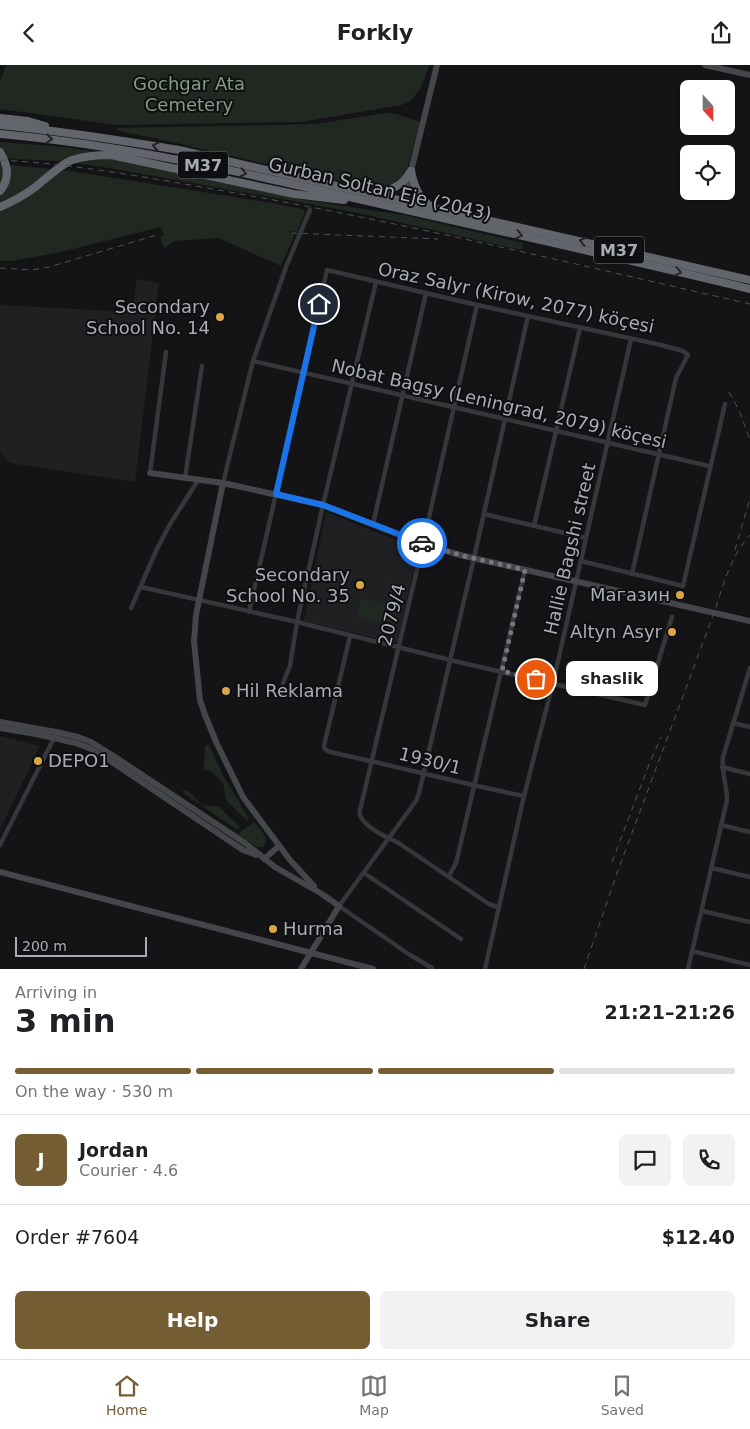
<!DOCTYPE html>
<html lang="en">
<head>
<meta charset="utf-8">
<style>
  body { margin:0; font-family:"DejaVu Sans",sans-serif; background:#f2f2f2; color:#202124; height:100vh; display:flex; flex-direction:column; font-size:19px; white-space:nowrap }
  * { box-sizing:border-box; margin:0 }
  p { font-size:16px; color:#757577 }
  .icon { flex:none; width:28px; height:28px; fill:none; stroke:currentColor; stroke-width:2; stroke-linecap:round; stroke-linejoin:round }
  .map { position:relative; height:904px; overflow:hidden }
  .sheet { display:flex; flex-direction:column; background:#fff; flex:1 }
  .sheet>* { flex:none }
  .needle { width:32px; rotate:159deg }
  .controls { position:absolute; left:680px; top:15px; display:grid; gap:10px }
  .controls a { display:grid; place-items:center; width:55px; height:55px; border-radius:8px; background:#fff; box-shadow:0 1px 4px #0004; font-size:25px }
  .scale { position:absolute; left:15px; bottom:12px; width:132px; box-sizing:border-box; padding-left:5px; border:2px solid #a8acb4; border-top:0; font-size:14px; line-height:18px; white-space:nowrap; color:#a8acb4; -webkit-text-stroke:4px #0f0f11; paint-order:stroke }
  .pin { position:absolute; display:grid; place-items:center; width:42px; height:42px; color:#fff; margin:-21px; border:2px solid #fff; border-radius:50%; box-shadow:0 1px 5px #0007 }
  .courier { position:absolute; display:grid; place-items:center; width:50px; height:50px; margin:-25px; border:4px solid #1a73e8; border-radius:50%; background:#fff; color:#222; box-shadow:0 1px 6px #0007 }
  .bubble { position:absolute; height:35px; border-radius:8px; background:#fff; box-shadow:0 1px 4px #0004; font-size:16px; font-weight:700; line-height:35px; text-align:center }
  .headline em { font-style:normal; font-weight:700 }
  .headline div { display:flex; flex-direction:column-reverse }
  .headline { display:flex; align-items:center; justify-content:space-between; height:85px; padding:0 15px }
  h1 { font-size:32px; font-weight:700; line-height:38px }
  .bar { display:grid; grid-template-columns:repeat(4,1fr); gap:8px 5px; align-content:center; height:60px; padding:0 15px }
  .bar i { height:6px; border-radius:4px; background:#e0e0e0 }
  .bar .active { background:#755d33 }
  .bar p { grid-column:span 4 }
  .line { display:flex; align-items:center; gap:12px; padding:0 15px; border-top:1px solid #e0e0e0 }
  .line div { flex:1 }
  .round { display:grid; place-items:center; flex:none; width:52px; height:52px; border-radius:8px; background:#f2f2f2 }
  .action { display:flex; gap:10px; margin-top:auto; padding:10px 15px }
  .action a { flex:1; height:58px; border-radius:8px; background:#755d33; color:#fff; font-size:20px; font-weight:700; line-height:58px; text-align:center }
  .action a+a { background:#f2f2f2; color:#202124 }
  header { display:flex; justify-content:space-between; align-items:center; height:65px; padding:0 15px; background:#fff; font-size:22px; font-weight:700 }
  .dock { display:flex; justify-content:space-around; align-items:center; height:70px; border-top:1px solid #e0e0e0; background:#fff; font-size:14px; color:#757577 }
  .dock a { display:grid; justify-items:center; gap:2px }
  .dock .active { color:#755d33 }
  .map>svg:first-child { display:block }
  .built { fill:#202023 }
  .green { fill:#212822 }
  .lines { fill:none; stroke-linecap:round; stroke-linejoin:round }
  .street { stroke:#36373a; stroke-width:4.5 }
  .secondary { stroke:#44464a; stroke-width:6 }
  .highway { stroke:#62656b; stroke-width:8 }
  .rail { stroke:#4f5155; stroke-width:1; stroke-dasharray:6 5; stroke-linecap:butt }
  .oneway { stroke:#242428 }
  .done { stroke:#74777d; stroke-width:5; stroke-dasharray:0 9 }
  .route { stroke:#1a73e8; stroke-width:6 }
  .poi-dot { fill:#dca646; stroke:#0f0f11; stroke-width:2 }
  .labels { text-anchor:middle; stroke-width:4; stroke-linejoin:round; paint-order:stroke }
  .shield { fill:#0f0f11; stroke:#7a7d83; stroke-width:1 }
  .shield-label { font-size:16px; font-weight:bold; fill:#a8acb4 }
  .park-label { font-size:18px; fill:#819d82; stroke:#0f0f11 }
  .street-label { font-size:18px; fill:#a8acb4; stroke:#0f0f11 }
  .poi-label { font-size:18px; fill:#a8acb4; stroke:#0f0f11; text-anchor:end }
</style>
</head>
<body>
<header><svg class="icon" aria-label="back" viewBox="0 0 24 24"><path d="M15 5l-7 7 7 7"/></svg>Forkly<svg class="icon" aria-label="share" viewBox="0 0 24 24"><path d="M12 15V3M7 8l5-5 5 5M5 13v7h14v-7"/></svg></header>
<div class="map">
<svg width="750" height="904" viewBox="0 0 750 904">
  <rect width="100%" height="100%" fill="#141416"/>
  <g class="built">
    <path d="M137 214 159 218 135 417 10 398 0 388V240L132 247Z"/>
    <path d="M326 447 418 484 397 578 304 556Z"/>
    <path d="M0 671 40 681 0 765Z"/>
  </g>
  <g class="green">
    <path d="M6 0H429C425 15 418 35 401 40L302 57 117 60 0 44V17Z"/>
    <path d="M386 48 396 49 420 57 406 108 392 120 377 125 168 76 124 67 116 64V63L315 59Z"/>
    <path d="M0 77 65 82 171 99 170 106 258 124 298 134 409 151 523 178 521 185 354 147 98 101 54 96 0 93Z"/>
    <path d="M0 99 70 106 271 138 302 144 305 147 297 167 290 166V169H295L281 201 219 173 174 176 164 183 160 172 164 170 161 162 61 187 11 196H0Z"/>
    <path d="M361 533 399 543 394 561 357 552Z"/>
    <path d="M209 680 223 710 249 754 247 756 226 735 223 718 211 706 204 705 205 681Z"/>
    <path d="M182 726H188L202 740 219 742 240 762 236 764 182 727Z"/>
    <path d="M254 757C260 764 271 774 263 782H257L238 769Z"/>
  </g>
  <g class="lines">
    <g class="street">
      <path d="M477 240 423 479 361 741C360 744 359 747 360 750 363 761 387 773 397 777L489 839 498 842"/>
      <path d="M253 296 709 401"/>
      <path d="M150 408 166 287"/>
      <path d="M185 413 202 301"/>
      <path d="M223 418 253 296 286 202 310 145"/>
      <path d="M484 449 586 473"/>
      <path d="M373 459 426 228"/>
      <path d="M534 461 580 263"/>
      <path d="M581 496 683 521 725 339"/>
      <path d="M141 522 297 557 450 595 645 640 672 552"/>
      <path d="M131 543 157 484 170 459 199 414"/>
      <path d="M249 547 327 205 477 240 661 280 683 286 688 290 676 313 632 509"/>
      <path d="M350 571 324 681 325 684 330 687C395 701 459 718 524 731"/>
      <path d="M283 618 290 601 297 557 323 440 376 217"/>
      <path d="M733 658 750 662"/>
      <path d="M722 702 750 709"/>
      <path d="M721 760 750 767"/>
      <path d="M0 780 55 671"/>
      <path d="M712 803 750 812"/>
      <path d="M364 808 461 874"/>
      <path d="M449 811 456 798 525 505"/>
      <path d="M702 846 750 857"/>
      <path d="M692 886 750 900"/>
      <path d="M432 903 410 890 339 841 416 736 419 728 474 493 528 251"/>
      <path d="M485 904 524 731 553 618 576 517 631 274"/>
      <path d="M688 904 727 735C727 720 721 707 723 692L750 603"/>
    </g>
    <g class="secondary">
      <path d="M705 0 750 10"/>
      <path d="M404 140 411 106 437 0"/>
      <path d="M150 408 223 418 323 440 423 479 460 490 750 556"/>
      <path d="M223 418 196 550 194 577 200 635 205 650 217 679 243 732 290 795 314 821"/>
      <path d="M0 657 56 667 78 672 91 677 115 692 245 778 275 802 322 829 339 841 301 904"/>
      <path d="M0 663 36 669 76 678 89 683 112 697 243 785 256 790"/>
      <path d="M264 794 279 781"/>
      <path d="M0 807 373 904"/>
    </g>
    <g class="highway">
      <path d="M0 53 28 56 45 61"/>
      <path d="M0 60C60 66 119 75 179 85L750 215"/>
      <path d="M0 69C124 80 246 108 367 136 495 165 623 193 750 224"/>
      <path d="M0 87C8 100 10 114 0 126"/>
      <path d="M411 106C414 120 418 132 430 141"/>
      <path d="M376 128C393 124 401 122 411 106"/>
      <path d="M0 142C12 137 23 131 34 123 46 114 58 101 72 95 84 91 98 90 111 90L294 129 344 135"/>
    </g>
    <g class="rail">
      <path d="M0 95C76 99 150 113 224 126 401 157 575 199 750 239"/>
      <path d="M291 168 438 174"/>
      <path d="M0 203 32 205 49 202 160 169"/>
      <path d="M729 327 739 345 750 375"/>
      <path d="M735 485 750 433"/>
      <path d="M612 797 650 697 661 672"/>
      <path d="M584 904 617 808 714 548C723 521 730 492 750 470"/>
    </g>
  </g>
  <defs><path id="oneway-chevron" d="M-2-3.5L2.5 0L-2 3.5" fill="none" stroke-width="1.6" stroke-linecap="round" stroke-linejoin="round" transform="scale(1.25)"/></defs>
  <g class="oneway">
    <use href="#oneway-chevron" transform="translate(49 74) rotate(6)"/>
    <use href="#oneway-chevron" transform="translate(156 81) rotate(-170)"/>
    <use href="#oneway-chevron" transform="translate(243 108) rotate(12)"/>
    <use href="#oneway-chevron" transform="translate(519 170) rotate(13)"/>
    <use href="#oneway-chevron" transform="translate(583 176) rotate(-167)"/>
    <use href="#oneway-chevron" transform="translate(678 207) rotate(13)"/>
  </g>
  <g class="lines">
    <path class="done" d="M422 478 460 490 525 505 502 606 536 614"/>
    <path class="route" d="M319 239 276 429 323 440 422 478"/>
  </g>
  <g class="poi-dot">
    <circle cx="220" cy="252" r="5"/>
    <circle cx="360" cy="520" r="5"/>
    <circle cx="680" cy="530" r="5"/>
    <circle cx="672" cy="567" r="5"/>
    <circle cx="226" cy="626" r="5"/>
    <circle cx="38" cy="696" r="5"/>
    <circle cx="273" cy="864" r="5"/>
  </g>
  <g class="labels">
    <g class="shield">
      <rect x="178" y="86.5" width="50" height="27" rx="4"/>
      <rect x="594" y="171.5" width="50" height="27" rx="4"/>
    </g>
    <g class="shield-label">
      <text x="203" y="106">M37</text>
      <text x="619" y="191">M37</text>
    </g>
    <g class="park-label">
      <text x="189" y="25">Gochgar Ata<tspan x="189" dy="21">Cemetery</tspan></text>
    </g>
    <g class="street-label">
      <text transform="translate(380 124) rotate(13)" y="6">Gurban Soltan Eje (2043)</text>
      <text transform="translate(516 233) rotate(12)" y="6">Oraz Salyr (Kirow, 2077) köçesi</text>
      <text transform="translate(499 339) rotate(13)" y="6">Nobat Bagşy (Leningrad, 2079) köçesi</text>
      <text transform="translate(570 484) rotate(-77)" y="6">Hallie Bagshi street</text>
      <text transform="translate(392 550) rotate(-76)" y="6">2079/4</text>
      <text transform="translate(430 696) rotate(14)" y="6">1930/1</text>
    </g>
    <g class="poi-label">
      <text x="210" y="248">Secondary<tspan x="210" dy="21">School No. 14</tspan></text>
      <text x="350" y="516">Secondary<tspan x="350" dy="21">School No. 35</tspan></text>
      <text x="670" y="536">Магазин</text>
      <text x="662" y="573">Altyn Asyr</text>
      <text x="236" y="632" text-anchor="start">Hil Reklama</text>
      <text x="48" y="702" text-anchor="start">DEPO1</text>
      <text x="283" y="870" text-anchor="start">Hurma</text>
    </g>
  </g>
</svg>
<div class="controls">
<a><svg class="needle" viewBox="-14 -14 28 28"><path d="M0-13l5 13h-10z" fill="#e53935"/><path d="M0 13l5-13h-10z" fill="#757577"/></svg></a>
<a><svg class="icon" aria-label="locate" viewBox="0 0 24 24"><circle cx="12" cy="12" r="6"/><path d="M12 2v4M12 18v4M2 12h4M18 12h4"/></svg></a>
</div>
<div class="scale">200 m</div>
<div class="pin" style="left:536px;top:614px;background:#ea580c"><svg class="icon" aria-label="bag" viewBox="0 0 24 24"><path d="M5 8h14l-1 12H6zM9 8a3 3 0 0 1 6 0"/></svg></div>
<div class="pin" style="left:319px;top:239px;background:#1f2937"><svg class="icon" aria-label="home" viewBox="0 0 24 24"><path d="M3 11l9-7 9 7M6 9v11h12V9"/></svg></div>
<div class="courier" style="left:422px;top:478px"><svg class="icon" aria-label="car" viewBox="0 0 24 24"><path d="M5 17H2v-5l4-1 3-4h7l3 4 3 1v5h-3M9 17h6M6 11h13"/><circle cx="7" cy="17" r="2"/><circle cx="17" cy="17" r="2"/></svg></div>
<div class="bubble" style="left:566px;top:596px;width:92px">shaslik</div>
</div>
<section class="sheet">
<div class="headline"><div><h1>3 min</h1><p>Arriving in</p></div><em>21:21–21:26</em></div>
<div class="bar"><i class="active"></i><i class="active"></i><i class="active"></i><i></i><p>On the way · 530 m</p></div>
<div class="line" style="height:90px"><b class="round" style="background:#755d33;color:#fff">J</b><div><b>Jordan</b><p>Courier · 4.6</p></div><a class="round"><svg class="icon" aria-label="chat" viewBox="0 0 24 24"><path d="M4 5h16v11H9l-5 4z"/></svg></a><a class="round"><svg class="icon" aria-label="phone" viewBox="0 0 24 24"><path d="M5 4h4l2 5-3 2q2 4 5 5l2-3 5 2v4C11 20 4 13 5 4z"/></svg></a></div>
<div class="line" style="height:65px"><div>Order #7604</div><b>$12.40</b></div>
<div class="action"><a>Help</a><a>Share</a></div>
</section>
<nav class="dock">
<a class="active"><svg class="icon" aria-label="home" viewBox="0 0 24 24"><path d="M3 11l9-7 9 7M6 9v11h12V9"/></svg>Home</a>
<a><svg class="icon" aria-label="map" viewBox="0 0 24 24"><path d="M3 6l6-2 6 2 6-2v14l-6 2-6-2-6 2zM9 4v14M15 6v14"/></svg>Map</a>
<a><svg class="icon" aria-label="saved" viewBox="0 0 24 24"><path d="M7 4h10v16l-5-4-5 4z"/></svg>Saved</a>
</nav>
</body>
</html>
